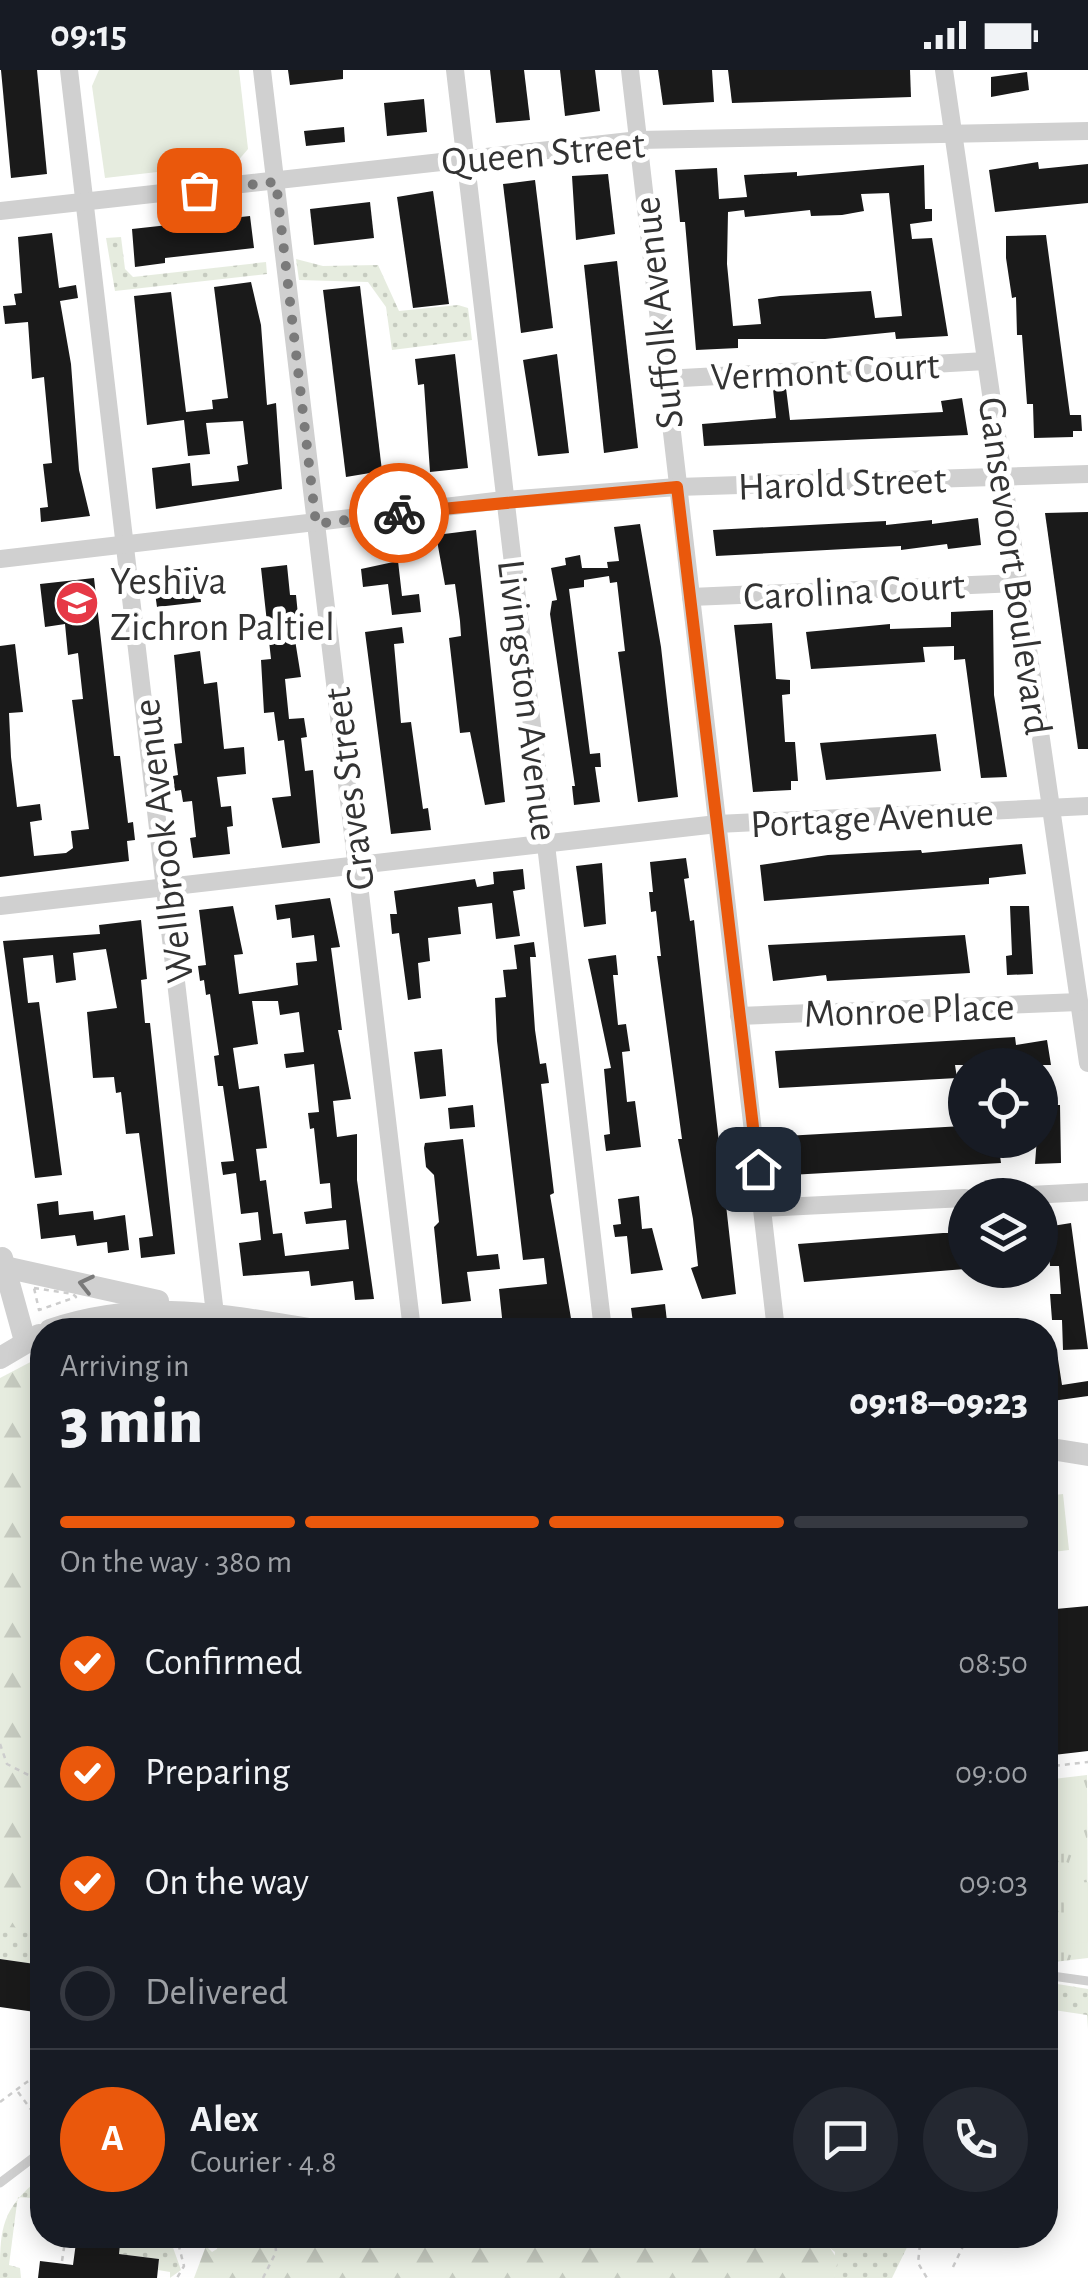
<!DOCTYPE html>
<html lang="en">
<head>
<meta charset="utf-8">
<style>
  body { margin:0; font-family:"Alegreya Sans",sans-serif; background:#242831; color:#f1f3f6; height:100vh; display:flex; flex-direction:column; font-size:38px; white-space:nowrap }
  * { box-sizing:border-box; margin:0 }
  p { font-size:32px; color:#9ea1a6 }
  .icon { flex:none; width:55px; height:55px; fill:none; stroke:currentColor; stroke-width:2; stroke-linecap:round; stroke-linejoin:round }
  .map { position:relative; flex:1; overflow:hidden }
  .drawer { position:absolute; left:30px; top:1248px; width:1028px; height:930px; display:flex; flex-direction:column; background:#171b24; border-radius:40px; box-shadow:0 5px 25px #0003 }
  .drawer>* { flex:none }
  .tools { position:absolute; left:948px; top:978px; display:grid; gap:20px }
  .tools a { display:grid; place-items:center; width:110px; height:110px; border-radius:50%; background:#171b24; box-shadow:0 5px 25px #0003; font-size:50px }
  .pin { position:absolute; display:grid; place-items:center; width:85px; height:85px; color:#fff; margin:-42px; border-radius:20px; box-shadow:0 5px 15px #0006 }
  .courier { position:absolute; display:grid; place-items:center; width:100px; height:100px; margin:-50px; border:8px solid #ea580c; border-radius:50%; background:#fff; color:#222; box-shadow:0 2px 12px #0007 }
  .summary em { font-style:normal; font-weight:800 }
  .summary div { display:flex; flex-direction:column-reverse }
  .summary { display:flex; align-items:center; justify-content:space-between; height:170px; padding:0 30px }
  h1 { font-size:65px; font-weight:800; line-height:75px }
  .bar { display:grid; grid-template-columns:repeat(4,1fr); gap:15px 10px; align-content:center; height:120px; padding:0 30px }
  .bar i { height:12px; border-radius:8px; background:#363941 }
  .bar .on { background:#ea580c }
  .bar p { grid-column:span 4 }
  .line { display:flex; align-items:center; gap:25px; padding:0 30px; border-top:2px solid #363941 }
  .line div { flex:1 }
  .round { display:grid; place-items:center; flex:none; width:105px; height:105px; border-radius:52px; background:#242831 }
  ol { padding:0 30px; list-style:none }
  li { display:flex; align-items:center; gap:30px; height:110px }
  li p { margin-inline-start:auto }
  li .icon { padding:10px; border-radius:50%; background:#ea580c; color:#fff; stroke-width:4 }
  li:last-child { color:#9ea1a6 }
  li i { width:55px; height:55px; border:5px solid #363941; border-radius:50% }
  .status { display:flex; justify-content:space-between; align-items:center; height:70px; padding:0 50px; background:#171b24; direction:ltr }
  .status svg { height:28px; fill:currentColor }
  .map>svg:first-child { display:block }
  .grass { fill:url(#grass-dots) }
  .forest { fill:url(#forest-firs) }
  .park { fill:url(#park-tufts) }
  .garden { fill:#e6ecdf }
  .building { fill:#1a1a1a; fill-rule:evenodd }
  .lines { fill:none; stroke-linecap:round; stroke-linejoin:round }
  .path { stroke:#cdcdcd; stroke-width:2.5; stroke-dasharray:5 5; stroke-linecap:butt }
  .service { stroke:#d0d0d0; stroke-width:9 }
  .minor { stroke:#d0d0d0; stroke-width:18 }
  .tertiary { stroke:#d0d0d0; stroke-width:22 }
  .oneway { stroke:#7a7a7a }
  .done { stroke:#7a7a7a; stroke-width:10; stroke-dasharray:0 18 }
  .route { stroke:#ea580c; stroke-width:12 }
  .labels { text-anchor:middle; stroke-width:10; stroke-linejoin:round; paint-order:stroke }
  .street-label { font-size:40px; fill:#333; stroke:#fff }
  .poi-label { font-size:40px; fill:#333; stroke:#fff; text-anchor:start }
</style>
</head>
<body>
<div class="status"><b>09:15</b><svg viewBox="0 0 49 12"><path d="M0 12V9h3v3zM5 12V6h3v6zM10 12V3h3v9zM15 12V0h3v12zM26 1h20v11H26zM47 4h2v5h-2z"/></svg></div>
<div class="map">
<svg width="1088" height="2208" viewBox="0 0 1088 2208">
  <defs>
    <pattern id="grass-dots" width="8" height="8" patternUnits="userSpaceOnUse" patternTransform="scale(2.5)"><rect width="8" height="8" fill="#e6ecdf"/><path d="M2 2h.1M6 6h.1" fill="none" stroke="#c6cbc0" stroke-width="1.8" stroke-linecap="round"/></pattern>
    <pattern id="forest-firs" width="22" height="20" patternUnits="userSpaceOnUse" patternTransform="scale(2.5)"><rect width="22" height="20" fill="#e6ecdf"/><path d="M5 1l3.5 6h-7zM16 11l3.5 6h-7z" fill="#c6cbc0"/></pattern>
    <pattern id="park-tufts" width="24" height="20" patternUnits="userSpaceOnUse" patternTransform="scale(2.5)"><rect width="24" height="20" fill="#e6ecdf"/><path d="M3 7l-1-3M5 7V3M7 7l1-3M15 17l-1-3M17 17v-4M19 17l1-3" fill="none" stroke="#c6cbc0"/></pattern>
  </defs>
  <rect width="100%" height="100%" fill="#fff"/>
  <g class="grass">
    <path d="M121 167 125 199 133 207 266 192 267 204 115 221 106 168Z"/>
    <path d="M296 189 323 196 378 195 399 241 458 235 468 238 472 270 392 280 386 237 368 212 299 210Z"/>
    <path d="M30 1856 42 1858V1895L0 1889V1857Z"/>
    <path d="M1045 1912 1088 1919V1959L1087 1945 1047 1939 1045 1948Z"/>
    <path d="M33 2114 31 2128 18 2127 17 2133 9 2195 20 2198 21 2208H0C0 2163 0 2143 33 2114Z"/>
    <path d="M121 2165H157V2170L171 2172 181 2200 170 2208V2202L158 2200 159 2189 119 2184Z"/>
    <path d="M813 2165H913L892 2208H834L835 2182Z"/>
  </g>
  <g class="forest">
    <path d="M42 1286V1858L0 1857V1308Z"/>
    <path d="M218 2165H813L828 2175 838 2190 834 2208H194L206 2176 212 2182 217 2179Z"/>
  </g>
  <path class="park" d="M1087 1705 1088 1888 1045 1893V1710Z"/>
  <g class="garden">
    <path d="M99 0H239L248 79 236 93 105 108 92 16Z"/>
    <path d="M1063 1424 1069 1480 1045 1483V1426Z"/>
    <path d="M1080 1723 1086 1782 1059 1784 1053 1725Z"/>
    <path d="M1088 1812V1872L1068 1874 1062 1815Z"/>
  </g>
  <g class="building">
    <path d="M1 0H37L47 104 11 108Z"/>
    <path d="M288 0H343V9L290 15Z"/>
    <path d="M490 0H524L530 50 496 53Z"/>
    <path d="M560 0H595L600 41 565 46Z"/>
    <path d="M658 0H712L714 32 663 35Z"/>
    <path d="M728 0H910L911 27 732 33Z"/>
    <path d="M1027 2 1029 20 991 27V7Z"/>
    <path d="M424 29 427 62 387 66 384 33Z"/>
    <path d="M344 57 345 72 306 76 304 61Z"/>
    <path d="M1038 92 1039 99 1088 94V133L995 142 989 100Z"/>
    <path d="M924 95 925 139H932V151L910 154 912 169 932 168 948 266 896 269 895 262 825 269H738V278L696 280 685 152H680L675 100 717 98 719 129 747 127 744 105 797 102V106ZM889 123 902 246 875 248 871 221 780 226 758 229 761 254 733 256 727 194 728 142 744 140 745 147 810 140 811 146 842 145 864 141 861 124Z"/>
    <path d="M608 104 615 164 576 170 572 106Z"/>
    <path d="M535 110 553 258 521 263 503 114Z"/>
    <path d="M433 121 449 234 413 238 397 127Z"/>
    <path d="M370 132 374 168 314 175 310 139Z"/>
    <path d="M250 146 254 178 165 188V193L135 197 132 159Z"/>
    <path d="M52 163 59 218 76 215 78 228 60 231 71 294 79 400 90 446 41 452 40 438 48 437 43 394 52 393 44 307 32 309 28 252 5 254 3 236 16 235 14 224 22 223 18 167Z"/>
    <path d="M1046 165 1070 345H1081L1082 361H1073V367L1034 368 1033 334H1027L1022 265H1017L1016 227 1012 228 1006 188V166Z"/>
    <path d="M617 191 638 378 604 383 584 195Z"/>
    <path d="M251 212 261 255 267 335 276 333 282 419 156 439 152 398 190 393 192 416 239 411 237 396 248 394 243 351 206 353 210 384 188 386 184 350 147 355 134 226 171 222 186 342 213 339 212 330 228 328 214 217Z"/>
    <path d="M360 216 382 401 346 407 323 220Z"/>
    <path d="M455 284 468 398 430 402 424 314 418 315 415 289Z"/>
    <path d="M557 284 569 383 538 386 523 290Z"/>
    <path d="M786 318 790 350 943 342 941 331 962 328 968 365 704 376 702 354 776 348 773 319Z"/>
    <path d="M1088 442V679H1078L1045 443Z"/>
    <path d="M978 448 981 475 948 479 947 474 901 480V476L716 486 713 460 886 451V455L932 450V454Z"/>
    <path d="M640 454 661 577 678 727 638 732 618 582 625 581 617 512 610 513 609 506 584 510V517L569 519 590 684 600 683 601 697H595L600 732 574 735 572 716H575L550 544 552 531 557 530 551 498 566 495 565 488 580 485 582 498H608L607 492 619 491 614 457Z"/>
    <path d="M476 460 505 732 485 735 470 662 460 663 449 568 461 566 460 551 455 514 445 515 436 465Z"/>
    <path d="M398 491 402 526 419 524 421 542 392 545 388 514 363 517 361 499Z"/>
    <path d="M287 495 290 525H296L298 545H291L301 607 285 609 289 649 304 648 307 667 301 668 305 701 313 700 320 773 282 778 272 728 291 726 284 670 278 671 274 642 264 643 261 590 271 589 261 498Z"/>
    <path d="M197 497 201 532 157 537 152 502Z"/>
    <path d="M94 508 114 686H120L128 753 133 752 135 770 127 771 129 791 0 807V576L15 574 23 642 9 643 11 687 17 737 40 734 42 750 30 752 34 786 66 783 73 778 71 761 89 759 72 630 83 629 78 583 68 585 65 554 45 557 40 514Z"/>
    <path d="M993 540 994 625 1007 707 981 708 965 589 954 590V576L923 577 925 592 811 599 806 562 890 554V559L951 557V542Z"/>
    <path d="M772 553 776 609 790 610V624L782 625 785 672H795L798 711H791V720L753 722 734 555Z"/>
    <path d="M402 557 404 573 394 574 401 653 411 652 423 739 428 738 431 760 391 764 365 562Z"/>
    <path d="M200 581 204 614 217 612 224 679 244 677 246 704 217 707 221 737 231 736 233 756 227 757 230 784 193 788 190 768 196 767 192 731 183 732 181 720 175 721 173 706 178 705 174 674 182 673 174 585Z"/>
    <path d="M936 664 941 701 826 710 820 673Z"/>
    <path d="M1022 774 1026 804 989 808V814L764 831 760 795 828 785 921 780 922 783Z"/>
    <path d="M686 788 689 808 684 809 690 851 694 850 736 1224 702 1229 691 1198 698 1196 693 1149 678 1069H682L657 886H661L656 841 651 842 649 822H653L650 792Z"/>
    <path d="M602 793 606 854 584 857 576 796Z"/>
    <path d="M523 799 525 819 513 821 520 866 496 869 492 833 458 837 461 864 428 868 430 891 418 893 421 928 408 930 399 863 392 864 390 844H397L394 821 475 809 477 817 494 814 493 802Z"/>
    <path d="M330 828 340 877 331 878 342 960H338L351 1029 333 1031 337 1067 357 1064V1110L374 1229 355 1230 353 1211 311 1216 309 1201 243 1206 239 1173 261 1170 258 1142 241 1144 236 1103 223 1105 221 1092 234 1091 223 1016H218L214 986 219 985 210 924 206 925 204 910 200 911 198 896 206 895 199 840 233 836 243 884 234 885 239 924 298 915 296 893 317 891 314 865 292 868 290 848 277 850 275 835ZM252 931H278L280 945 299 942 304 982 284 984 286 998 314 994 319 1042 308 1043 310 1059 314 1058 320 1114 330 1113 332 1138 304 1142 306 1154 346 1150 349 1179 285 1186 282 1163 273 1164 266 1110 260 1111 256 1079 267 1078 259 1016 239 1019 233 978 258 974Z"/>
    <path d="M1010 836H1029L1033 904 1007 905 1006 886 1012 885Z"/>
    <path d="M141 850 147 909 141 910 145 953H150L175 1184 141 1188 139 1168 153 1166 139 1063 126 1064 121 1022 116 1023 114 1007 93 1008 92 998 87 942 117 938 106 879 73 883 76 910 56 913 53 885 23 888 28 933 39 932 62 1105 35 1108 3 871 100 864 99 855Z"/>
    <path d="M965 865 970 903 827 911 826 905 773 911 768 875Z"/>
    <path d="M534 872 536 887H530L535 960 540 994 546 993 549 1013 541 1014 554 1123 550 1125 573 1260H552L551 1251 503 1257 499 1219 547 1214 544 1188 523 1190 497 971 495 928 506 927 503 900 517 899 514 875Z"/>
    <path d="M616 885 618 905H613L618 955 626 954 630 981 622 982 627 1032 635 1031 641 1077 606 1081 604 1065 610 1064 604 999 611 998 588 889Z"/>
    <path d="M1015 967 1016 975 1047 970 1051 995H955L957 1008 779 1018 775 981Z"/>
    <path d="M442 979 446 1026 420 1029 414 982Z"/>
    <path d="M1054 1026 1055 1035H1060L1061 1093 1035 1094 1040 1027Z"/>
    <path d="M473 1035 475 1057 450 1059 448 1038Z"/>
    <path d="M963 1056 964 1070H998L1001 1093 790 1105 785 1066Z"/>
    <path d="M463 1069 477 1186 498 1184 500 1199 467 1202 471 1231 442 1234 434 1157 439 1152 434 1105 426 1097 424 1078 425 1073Z"/>
    <path d="M639 1126 642 1159 652 1158 663 1200 631 1204 627 1166 615 1167 613 1155 621 1154 618 1129Z"/>
    <path d="M58 1131 59 1145 93 1141 94 1150 125 1145 129 1180 108 1183 107 1172 77 1176 75 1165 41 1169 37 1134Z"/>
    <path d="M1071 1153 1088 1279 1063 1280 1062 1250H1052L1050 1224H1061L1059 1196H1050L1048 1173H1040V1158Z"/>
    <path d="M943 1163H965V1199L804 1212 798 1174Z"/>
    <path d="M665 1234 668 1260H634L631 1238Z"/>
    <path d="M1058 1289 1062 1315 1088 1311V1326L1045 1332V1292Z"/>
    <path d="M1088 1536V1681L1045 1686V1540Z"/>
    <path d="M0 1889 42 1895V1943L0 1937Z"/>
    <path d="M77 2165H121L119 2184 159 2189 157 2208H38L40 2191 73 2195Z"/>
  </g>
  <g class="lines">
    <g class="path">
      <path d="M34 1218 73 1224 76 1227 39 1240Z"/>
      <path d="M0 1674 7 1694 42 1712"/>
      <path d="M1045 1697 1088 1692"/>
      <path d="M18 2022 35 2045"/>
      <path d="M0 2032 35 2006"/>
      <path d="M176 2165 184 2196 177 2208"/>
      <path d="M921 2165 918 2193 927 2208"/>
      <path d="M62 2191 66 2165"/>
      <path d="M953 2197 966 2170"/>
      <path d="M263 2208 276 2182 275 2165"/>
    </g>
    <g class="service">
      <path d="M1045 1905 1088 1911"/>
      <path d="M0 2113 42 2081"/>
    </g>
    <g class="minor">
      <path d="M69 0 215 1244"/>
      <path d="M262 0 412 1260"/>
      <path d="M455 0 603 1260"/>
      <path d="M630 0 776 1260"/>
      <path d="M944 0 1088 993"/>
      <path d="M0 141 639 70 1088 61"/>
      <path d="M664 309 986 291"/>
      <path d="M0 489 504 430 677 417 1088 404"/>
      <path d="M691 527 1018 513"/>
      <path d="M0 836 717 754 1088 736"/>
      <path d="M739 946 1079 932"/>
      <path d="M1030 1125 1088 1122"/>
      <path d="M762 1138 965 1128"/>
    </g>
    <g class="tertiary">
      <path d="M2 1188 25 1271"/>
      <path d="M0 1196 158 1231"/>
      <path d="M50 1260C145 1228 220 1245 316 1260"/>
      <path d="M0 1288 39 1265"/>
      <path d="M1045 1378 1088 1385"/>
    </g>
  </g>
  <defs><path id="oneway-chevron" d="M-2-3.5L2.5 0L-2 3.5" fill="none" stroke-width="1.6" stroke-linecap="round" stroke-linejoin="round" transform="scale(2.5)"/></defs>
  <use class="oneway" href="#oneway-chevron" transform="translate(86 1214) rotate(-167)"/>
  <g class="lines">
    <path class="done" d="M199 120 276 112 316 454 399 443"/>
    <path class="route" d="M399 443 677 417 758 1099"/>
  </g>
  <defs>
    <g id="school-disc" transform="scale(2.25)"><circle r="9.5" fill="#e63946" stroke="#fff"/><path d="M0-5L7-2L0 1L-7-2ZM-4 1L0 2.5L4 1V4Q0 6-4 4Z" fill="#fff"/></g>
  </defs>
  <g fill-rule="evenodd">
    <use href="#school-disc" x="77" y="533"/>
  </g>
  <g class="labels">
    <g class="street-label">
      <text transform="translate(543 82) rotate(-5)" y="14">Queen Street</text>
      <text transform="translate(657 243) rotate(-96)" y="14">Suffolk Avenue</text>
      <text transform="translate(825 300) rotate(-3)" y="14">Vermont Court</text>
      <text transform="translate(842 412) rotate(-2)" y="14">Harold Street</text>
      <text transform="translate(1016 496) rotate(82)" y="14">Gansevoort Boulevard</text>
      <text transform="translate(854 520) rotate(-3)" y="14">Carolina Court</text>
      <text transform="translate(529 630) rotate(83)" y="14">Livingston Avenue</text>
      <text transform="translate(348 719) rotate(-97)" y="14">Graves Street</text>
      <text transform="translate(872 747) rotate(-3)" y="14">Portage Avenue</text>
      <text transform="translate(162 771) rotate(-97)" y="14">Wellbrook Avenue</text>
      <text transform="translate(909 939) rotate(-2)" y="14">Monroe Place</text>
    </g>
    <g class="poi-label">
      <text x="110" y="524">Yeshiva<tspan x="110" dy="46">Zichron Paltiel</tspan></text>
    </g>
  </g>
</svg>
<div class="tools">
<a><svg class="icon" aria-label="locate" viewBox="0 0 24 24"><circle cx="12" cy="12" r="6"/><path d="M12 2v4M12 18v4M2 12h4M18 12h4"/></svg></a>
<a><svg class="icon" aria-label="layers" viewBox="0 0 24 24"><path d="M12 4l9 5-9 5-9-5zM3 14l9 5 9-5"/></svg></a>
</div>
<div class="pin" style="left:199px;top:120px;background:#ea580c"><svg class="icon" aria-label="bag" viewBox="0 0 24 24"><path d="M5 8h14l-1 12H6zM9 8a3 3 0 0 1 6 0"/></svg></div>
<div class="pin" style="left:758px;top:1099px;background:#1f2937"><svg class="icon" aria-label="home" viewBox="0 0 24 24"><path d="M3 11l9-7 9 7M6 9v11h12V9"/></svg></div>
<div class="courier" style="left:399px;top:443px"><svg class="icon" aria-label="bike" viewBox="0 0 24 24"><circle cx="6" cy="16" r="4"/><circle cx="18" cy="16" r="4"/><path d="M6 16l4-8h5l3 8M10 8l3 8H6M13 5h3"/></svg></div>
<section class="drawer">
<div class="summary"><div><h1>3 min</h1><p>Arriving in</p></div><em>09:18–09:23</em></div>
<div class="bar"><i class="on"></i><i class="on"></i><i class="on"></i><i></i><p>On the way · 380 m</p></div>
<ol>
<li><svg class="icon" aria-label="check" viewBox="0 0 24 24"><path d="M5 12l5 5 9-10"/></svg>Confirmed<p>08:50</p></li>
<li><svg class="icon" aria-label="check" viewBox="0 0 24 24"><path d="M5 12l5 5 9-10"/></svg>Preparing<p>09:00</p></li>
<li><svg class="icon" aria-label="check" viewBox="0 0 24 24"><path d="M5 12l5 5 9-10"/></svg>On the way<p>09:03</p></li>
<li><i></i>Delivered</li>
</ol>
<div class="line" style="height:180px"><b class="round" style="background:#ea580c;color:#fff">A</b><div><b>Alex</b><p>Courier · 4.8</p></div><a class="round"><svg class="icon" aria-label="chat" viewBox="0 0 24 24"><path d="M4 5h16v11H9l-5 4z"/></svg></a><a class="round"><svg class="icon" aria-label="phone" viewBox="0 0 24 24"><path d="M5 4h4l2 5-3 2q2 4 5 5l2-3 5 2v4C11 20 4 13 5 4z"/></svg></a></div>
</section>
</div>
</body>
</html>
